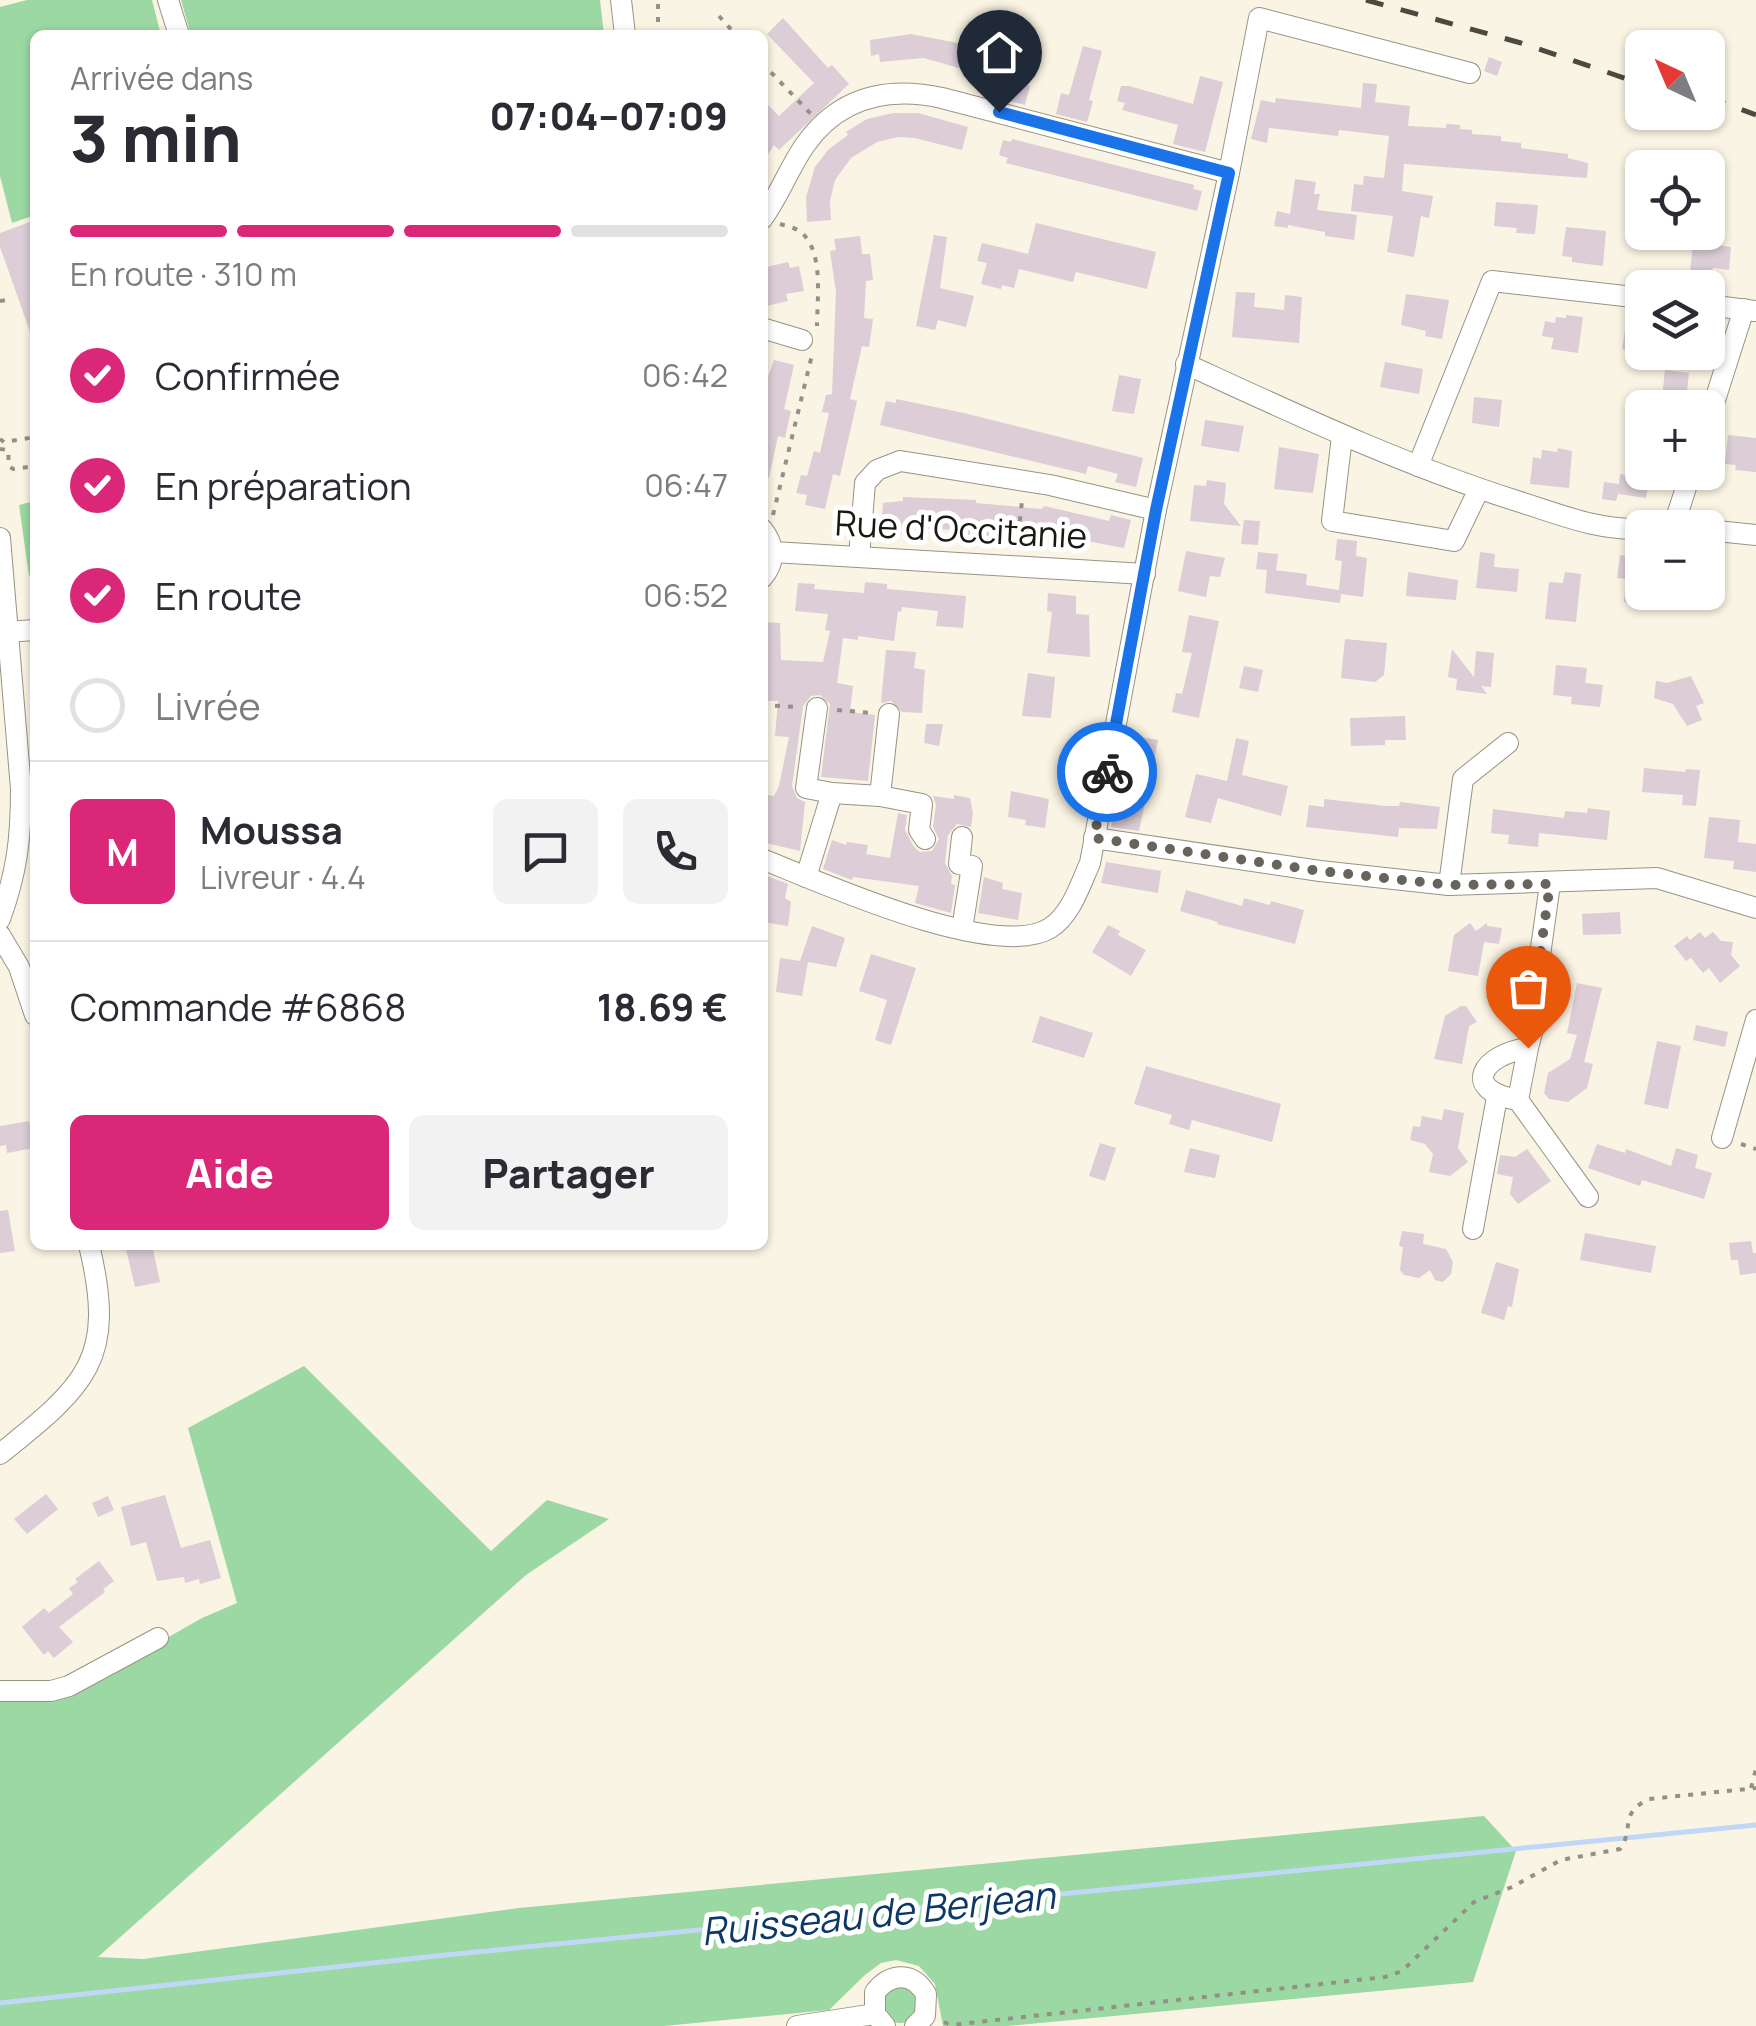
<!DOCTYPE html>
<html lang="fr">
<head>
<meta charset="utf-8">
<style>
  body { margin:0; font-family:Manrope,sans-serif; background:#f2f2f3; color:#2b2b33; height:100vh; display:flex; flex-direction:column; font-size:38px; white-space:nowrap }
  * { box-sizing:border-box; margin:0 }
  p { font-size:32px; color:#7c7c81 }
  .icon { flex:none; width:55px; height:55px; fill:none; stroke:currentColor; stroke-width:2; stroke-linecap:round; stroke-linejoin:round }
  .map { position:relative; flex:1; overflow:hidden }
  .panel { position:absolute; left:30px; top:30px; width:738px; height:1220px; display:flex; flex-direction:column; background:#fff; border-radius:15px; box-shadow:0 2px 8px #0004 }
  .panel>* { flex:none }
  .needle { width:65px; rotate:316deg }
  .buttons { position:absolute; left:1625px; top:30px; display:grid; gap:20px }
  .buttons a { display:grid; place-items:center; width:100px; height:100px; border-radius:15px; background:#fff; box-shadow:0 2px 8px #0004; font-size:50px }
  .pin { position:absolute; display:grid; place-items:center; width:85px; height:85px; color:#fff; margin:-102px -42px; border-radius:50% 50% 50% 0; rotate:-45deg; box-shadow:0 0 10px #0007 }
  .pin .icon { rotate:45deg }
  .courier { position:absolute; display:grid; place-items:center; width:100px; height:100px; margin:-50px; border:8px solid #1a73e8; border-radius:50%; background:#fff; color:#222; box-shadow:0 2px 12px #0007 }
  .headline em { font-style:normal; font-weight:800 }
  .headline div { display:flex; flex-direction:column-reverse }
  .headline { display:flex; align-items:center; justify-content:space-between; height:170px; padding:0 40px }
  h1 { font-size:65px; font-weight:800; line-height:75px }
  .bar { display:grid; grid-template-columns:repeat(4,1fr); gap:15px 10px; align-content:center; height:120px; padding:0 40px }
  .bar i { height:12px; border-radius:8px; background:#e1e1e2 }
  .bar .active { background:#db2777 }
  .bar p { grid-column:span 4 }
  .line { display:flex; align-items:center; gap:25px; padding:0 40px; border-top:2px solid #e1e1e2 }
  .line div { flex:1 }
  .round { display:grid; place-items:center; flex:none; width:105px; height:105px; border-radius:15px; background:#f2f2f3 }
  ol { padding:0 40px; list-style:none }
  li { display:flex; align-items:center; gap:30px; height:110px }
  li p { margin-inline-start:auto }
  li .icon { padding:10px; border-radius:50%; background:#db2777; color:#fff; stroke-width:4 }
  li:last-child { color:#7c7c81 }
  li i { width:55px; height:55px; border:5px solid #e1e1e2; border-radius:50% }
  .primary-button { display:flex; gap:20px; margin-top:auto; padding:20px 40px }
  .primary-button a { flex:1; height:115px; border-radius:15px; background:#db2777; color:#fff; font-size:40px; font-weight:800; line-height:115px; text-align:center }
  .primary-button a+a { background:#f2f2f3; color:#2b2b33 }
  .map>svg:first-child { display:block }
  .green { fill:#9bd8a3 }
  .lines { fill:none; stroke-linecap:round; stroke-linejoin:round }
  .stream { stroke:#c0d8f6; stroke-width:5 }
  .building { fill:#dccdd6 }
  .minor-casing { stroke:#999385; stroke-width:22 }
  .path { stroke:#949085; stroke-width:4; stroke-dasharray:5 8; stroke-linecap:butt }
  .minor { stroke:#fff; stroke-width:20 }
  .rail { stroke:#4c4941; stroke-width:5; stroke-dasharray:18 18; stroke-linecap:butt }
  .done { stroke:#68645c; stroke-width:10; stroke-dasharray:0 18 }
  .route { stroke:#1a73e8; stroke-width:12 }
  .labels { text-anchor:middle; stroke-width:10; stroke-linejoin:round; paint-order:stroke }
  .street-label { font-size:35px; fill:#191712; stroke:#fff }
  .water-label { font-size:38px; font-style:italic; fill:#0d3865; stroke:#fff }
</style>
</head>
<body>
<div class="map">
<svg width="1756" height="2026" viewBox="0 0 1756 2026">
  <rect width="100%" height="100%" fill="#faf4e4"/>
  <g class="green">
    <path d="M27 0H152L161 35H35V215L12 223 0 176V7Z"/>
    <path d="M181 0H600L604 35H191Z"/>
    <path d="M35 501V574L29 576 19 505Z"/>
    <path d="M304 1366 491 1551 547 1500 609 1519 526 1575 98 1957 143 1959 519 1908 1484 1816 1516 1851 1473 1982 1007 2026H943L935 1984 919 1966 896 1960 881 1963 865 1975 829 2010 664 2026H0V1694L47 1696 130 1659 202 1618 237 1603 188 1428Z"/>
    <circle cx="900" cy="2005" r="18"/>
  </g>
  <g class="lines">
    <path class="stream" d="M0 2003 446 1955 1756 1825"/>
  </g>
  <g class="building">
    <path d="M783 18 828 68 832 65 849 84 779 150 774 145 762 164V99L779 116 814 83 767 34Z"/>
    <path d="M1011 28 1035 34 1022 83 1030 86 1025 105 993 97Z"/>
    <path d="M911 34 968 45 976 49 972 64 964 62 962 69 924 58 880 62 879 54 871 56 870 40Z"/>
    <path d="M1083 46 1102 51 1089 100 1093 101 1087 122 1056 114 1061 93 1069 95Z"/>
    <path d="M1489 57 1502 62 1497 76 1484 71Z"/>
    <path d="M1200 76 1223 82 1205 152 1173 144 1178 125 1122 110 1125 103 1117 101 1121 86H1129L1193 104Z"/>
    <path d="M1363 83 1377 84 1375 102 1410 106 1408 126 1446 128V124L1460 125V129L1472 130V134L1501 136V141L1521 143V148L1568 154V158L1588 163 1587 178 1404 164 1402 191 1433 196 1429 218 1421 216 1414 257 1387 252 1393 216 1351 211 1354 184 1363 185 1364 176 1384 178 1389 136 1339 130 1338 136 1269 128 1267 143 1251 139 1261 100 1275 103 1276 98 1361 108Z"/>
    <path d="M893 113H918L968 127 962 150 915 138 898 137 877 142 851 158 835 180 830 201 831 220 807 222 806 197 815 167 828 150 848 135 846 132 867 119Z"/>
    <path d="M1012 139 1194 185 1193 189 1202 191 1197 211 1006 163 1008 158 999 155 1003 140 1011 142Z"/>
    <path d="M1295 179 1316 182 1314 194H1320L1317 210 1357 215 1354 240 1325 236V232L1288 225V228L1274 226 1277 211 1290 214Z"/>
    <path d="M1496 202 1538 205 1535 234 1516 233 1517 228 1494 226Z"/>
    <path d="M35 220V340H33L0 247V233Z"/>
    <path d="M1036 223 1156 252 1147 289 1076 272 1073 282 1019 269 1014 288 1002 285 1001 289 981 284 987 263 977 261 982 243 1028 254Z"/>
    <path d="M1566 227 1606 231 1603 266 1572 262V257L1562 256Z"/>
    <path d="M934 235 947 237 940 288 974 296 966 327 938 320 935 330 916 326Z"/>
    <path d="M860 236 862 254H870L873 280 866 281 864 318 873 319 869 347 862 346 850 399 857 401 840 476 833 474 825 509 805 505 807 495 796 493 801 475 807 476 814 451 820 453 829 413 822 412 826 395 832 394 836 292 830 251 836 250 834 239Z"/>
    <path d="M1693 242 1731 247 1729 270 1713 268 1712 276 1690 273Z"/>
    <path d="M788 262 790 268 799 266 804 291 786 294 788 301 762 307V268Z"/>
    <path d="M1236 292 1255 293 1254 307 1284 310 1285 295 1302 297 1299 343 1232 337Z"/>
    <path d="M1406 294 1449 300 1442 339 1425 336 1426 331 1401 325Z"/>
    <path d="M1566 315 1583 317 1578 353 1551 349 1554 338 1542 336 1545 321 1555 323 1556 317 1566 318Z"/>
    <path d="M1627 317 1642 319V353L1622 349Z"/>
    <path d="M774 360 794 365 784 409 791 411 789 419 785 438 778 436 769 478 762 477V393Z"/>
    <path d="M1385 362 1423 369 1419 394 1380 387Z"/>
    <path d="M1665 370 1689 373 1685 408H1661Z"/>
    <path d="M1119 375 1141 379 1134 414 1112 411Z"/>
    <path d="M1474 397 1502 400 1499 427 1472 423Z"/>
    <path d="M896 399 964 413 1143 458 1136 487 1115 482 1118 474 1088 466 1086 474 880 425 886 401 896 403Z"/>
    <path d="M1205 420 1244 426 1239 452 1201 446Z"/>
    <path d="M1728 435 1756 438V472L1735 470 1736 465 1725 464Z"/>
    <path d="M1279 447 1319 454 1313 493 1274 489Z"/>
    <path d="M1558 448 1572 451 1569 488 1530 484 1533 457 1541 459 1542 450 1557 452Z"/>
    <path d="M1620 474 1649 478 1646 498 1618 494 1616 501 1602 499 1604 482 1619 484Z"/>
    <path d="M1207 480 1226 483 1224 504 1241 526 1190 521 1194 485 1206 486Z"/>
    <path d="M903 497 976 500V503L1042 509 1044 506 1109 521 1111 515 1131 520 1124 548 1049 534 1045 539 1014 532 1013 542 972 539 973 535 954 534V530L911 528 910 535 881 532 883 503 903 501Z"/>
    <path d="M1244 520 1260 521 1258 545 1241 544Z"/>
    <path d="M1337 539 1357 541 1356 556 1367 558 1363 597 1341 594 1340 603 1265 593 1267 570 1256 569 1258 552 1278 554 1276 571 1273 570 1307 574 1306 585 1339 590 1342 561 1335 560Z"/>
    <path d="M1186 551 1225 558 1220 577 1210 576 1206 597 1178 591Z"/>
    <path d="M1480 552 1495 554 1494 567 1519 569 1517 592 1476 588Z"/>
    <path d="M1620 555 1642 558V604L1624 602 1626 579 1617 578Z"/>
    <path d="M1408 572 1458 580 1456 600 1406 596Z"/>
    <path d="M1565 572 1581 574 1576 622 1545 619 1549 582 1563 583Z"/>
    <path d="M865 582 887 584V589L966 596 963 628 936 626 938 611 902 607 901 612 898 611 894 641 858 636V640L843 638 837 683 853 686 850 712 875 715 868 781 821 777 830 704 820 695 811 696 803 706 792 786 797 798 805 802 800 851 762 842V794L774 796 779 786 789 737 775 736 778 701H763L762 622 780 623 781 660 823 662 830 631 825 630 828 614 795 611 798 583 815 584 814 589 864 593Z"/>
    <path d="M1048 593 1076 596V614L1089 615 1090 657 1047 653 1052 612 1047 611Z"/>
    <path d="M1189 615 1219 621 1199 718 1172 712 1176 693 1182 694 1192 653 1182 652Z"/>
    <path d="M1345 639 1387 643 1384 675 1375 682 1341 678Z"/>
    <path d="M1452 649 1474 677 1476 651 1494 653 1491 687 1481 686 1487 694 1456 690 1457 679 1448 677Z"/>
    <path d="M886 650 916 652 914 668 925 670 922 713 902 712 891 701 881 703Z"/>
    <path d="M1556 665 1587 668 1585 683 1603 685 1600 707 1571 704 1572 697 1553 695Z"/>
    <path d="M1244 666 1263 670 1258 692 1239 688Z"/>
    <path d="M1028 673 1055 677 1051 718 1022 716Z"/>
    <path d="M1691 676 1704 703 1696 706 1702 720 1687 726 1673 704 1654 698 1656 681 1667 683Z"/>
    <path d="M1405 716 1406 740H1385V745L1351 746 1350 718Z"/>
    <path d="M926 724H943L939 746 924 743Z"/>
    <path d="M1128 735 1158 740 1139 831 1111 827Z"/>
    <path d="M1236 738 1249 741 1242 775 1288 786 1281 816 1218 798 1211 823 1185 817 1196 774 1227 781Z"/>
    <path d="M1644 768 1685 772 1686 769 1700 770 1696 806 1682 805 1683 795 1642 792Z"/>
    <path d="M1011 791 1049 799 1045 828 1025 825 1026 820 1008 817Z"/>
    <path d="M954 795 970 798 973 813 971 827 957 824 948 835 945 863 952 876 951 884 955 885 951 913 915 903 919 886 853 877 852 880 823 869 832 840 846 845 847 842 868 845 866 854 890 858 898 813 907 815 905 830 914 847 920 852 932 851 939 839 933 827 936 805 933 796 954 799Z"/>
    <path d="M1324 799 1386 806H1399L1400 802 1440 807 1437 829 1399 828 1398 837 1306 827 1309 805 1324 807Z"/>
    <path d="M1588 808 1610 811 1607 840 1539 833 1538 847 1508 844 1509 835 1491 833 1493 809 1564 818 1565 811 1587 813Z"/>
    <path d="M1709 817 1740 820 1738 842 1756 844V872L1733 869 1734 861 1704 858Z"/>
    <path d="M1106 862 1161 871 1158 893 1101 883Z"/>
    <path d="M762 874 788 884 785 898 791 902 788 926 762 922Z"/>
    <path d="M984 877 1003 883 1002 889 1022 893 1018 920 978 913Z"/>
    <path d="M1186 890 1242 906 1244 898 1270 905 1271 901 1304 910 1295 944 1217 924 1218 922 1180 911Z"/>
    <path d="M1620 912 1621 934 1583 935 1582 914Z"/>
    <path d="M1470 923 1476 931 1487 923V926L1502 928 1499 944 1484 942 1478 976 1448 971 1454 935Z"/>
    <path d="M1108 925 1120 931 1118 935 1146 950 1131 976 1092 952Z"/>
    <path d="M812 926 845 938 836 967 808 962 802 996 776 992 780 958 800 961Z"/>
    <path d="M1700 932 1705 938 1713 932 1721 941 1733 942 1731 955 1740 966 1720 983 1709 968 1703 973 1691 958 1686 961 1674 946 1687 936 1690 940Z"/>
    <path d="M871 954 916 968 891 1045 875 1040 887 1000 859 991Z"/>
    <path d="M1577 983 1602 988 1584 1062 1593 1064 1587 1088 1568 1102 1549 1099 1544 1093 1548 1073 1570 1059 1577 1035 1567 1033Z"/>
    <path d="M1461 1006H1466L1477 1022 1469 1026 1462 1064 1434 1059 1445 1016Z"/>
    <path d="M1040 1016 1093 1033 1084 1058 1032 1042Z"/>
    <path d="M1696 1025 1728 1032 1725 1047 1693 1040Z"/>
    <path d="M1657 1041 1681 1046 1668 1109 1644 1104Z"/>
    <path d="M1146 1066 1281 1104 1272 1142 1192 1120 1189 1130 1169 1124 1172 1115 1134 1104Z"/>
    <path d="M1444 1109 1464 1113 1458 1148 1468 1162 1450 1176 1429 1172 1433 1154 1425 1144 1410 1140 1413 1126 1420 1127 1422 1116 1442 1120Z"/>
    <path d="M29 1121 34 1148 7 1153 6 1145 0 1146V1126Z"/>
    <path d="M1100 1143 1116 1148 1105 1181 1089 1176Z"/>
    <path d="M1597 1144 1625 1153 1626 1149 1671 1166 1676 1148 1698 1155 1695 1168 1712 1173 1704 1199 1642 1180 1640 1186 1588 1168Z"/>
    <path d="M1190 1148 1220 1155 1215 1178 1184 1172Z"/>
    <path d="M1527 1149 1551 1181 1518 1204 1510 1194 1513 1177 1497 1174 1500 1155 1515 1157Z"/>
    <path d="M8 1210 15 1251 0 1253V1211Z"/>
    <path d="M1402 1231 1424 1234 1423 1244 1446 1249 1453 1262 1451 1274 1443 1282 1435 1280 1430 1270 1419 1278 1404 1275 1400 1270 1403 1247 1399 1246Z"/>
    <path d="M1585 1233 1656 1246 1651 1273 1580 1260Z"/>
    <path d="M1751 1241 1753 1253H1756V1273L1740 1275 1738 1260H1731L1729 1243Z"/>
    <path d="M125 1245H152L160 1282 135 1287Z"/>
    <path d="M1496 1262 1519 1269 1512 1307 1508 1306 1504 1320 1481 1313Z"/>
    <path d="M46 1494 58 1509 27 1534 14 1519Z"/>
    <path d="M165 1495 181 1548 210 1540 221 1578 200 1584 199 1579 185 1583 184 1577 157 1581 146 1542 131 1546 121 1507Z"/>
    <path d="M108 1496 114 1510 98 1517 92 1503Z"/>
    <path d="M99 1561 114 1581 103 1589 105 1592 59 1627 73 1642 54 1658 48 1651 44 1655 22 1627 44 1608 49 1613 73 1594 69 1588 78 1582 75 1579Z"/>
  </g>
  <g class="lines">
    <g class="minor-casing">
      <g id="minor">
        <path d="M168 0 179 35"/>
        <path d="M621 0 625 35"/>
        <path d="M762 219C779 196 789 168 805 145 839 97 887 86 942 98L1229 173"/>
        <path d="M1708 305 1755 311"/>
        <path d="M762 328 802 340"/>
        <path d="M1186 364C1295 414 1403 465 1517 501 1562 515 1595 530 1642 529"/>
        <path d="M1708 422 1744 309"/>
        <path d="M1342 436 1332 521 1454 541 1479 489"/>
        <path d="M1418 466 1492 281 1642 298"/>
        <path d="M1673 528 1691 472"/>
        <path d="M762 529C775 545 776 562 762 578"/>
        <path d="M1708 530 1756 535"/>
        <path d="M0 538 21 789C21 839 17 872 0 919"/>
        <path d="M773 552 1145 574"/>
        <path d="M859 557 865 483 877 470 900 461 1050 485 1156 510"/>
        <path d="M6 632 35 630"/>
        <path d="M832 793 880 796 922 804 919 830 925 839"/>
        <path d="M880 796 889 714"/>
        <path d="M1094 838 1320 871 1449 885 1657 878 1756 908"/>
        <path d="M762 859C820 882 996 962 1050 928 1071 915 1080 885 1090 863L1156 510 1229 173 1259 18 1470 73"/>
        <path d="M806 877 832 793 806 788 817 708"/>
        <path d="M1449 885 1463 779 1508 743"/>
        <path d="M962 929 972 866 959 864 962 837"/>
        <path d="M0 935 19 967 35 1015"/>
        <path d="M1528 1048 1518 1100C1459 1090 1483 1054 1528 1048L1545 982 1540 955 1550 884"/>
        <path d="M1518 1100 1588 1197"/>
        <path d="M1722 1138 1756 1020"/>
        <path d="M1473 1229 1497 1097"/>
        <path d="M0 1454C86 1385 117 1360 89 1245"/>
        <path d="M0 1691H51L69 1686 158 1638"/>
        <path d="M797 2026 875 2014"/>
        <path d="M885 2026 875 2014V1992C891 1972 913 1972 926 1994L925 2016 915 2026"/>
      </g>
    </g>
    <g class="path">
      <path d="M719 16 736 35"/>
      <path d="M658 35V0"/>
      <path d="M762 63 811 114"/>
      <path d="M780 224C786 226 797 228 802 233 824 253 817 300 817 326"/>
      <path d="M0 301 6 300"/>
      <path d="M0 439 4 442 35 437"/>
      <path d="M0 449 8 450 9 466 13 469 35 466"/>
      <path d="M773 515 812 355"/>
      <path d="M1017 547 1022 501"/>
      <path d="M762 705 798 707"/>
      <path d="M837 710 872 713"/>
      <path d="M1741 1144 1756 1149"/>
      <path d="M1751 1788 1756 1769"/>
      <path d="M944 2022 951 2025 1385 1977 1402 1971 1474 1902 1512 1887 1561 1860 1620 1849C1635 1828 1618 1814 1649 1799L1756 1788"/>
    </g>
    <use href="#minor" class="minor"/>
    <g class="rail">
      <path d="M1366 0 1521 43 1642 84"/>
      <path d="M1708 97 1756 115"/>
    </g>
  </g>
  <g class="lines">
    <path class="done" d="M1107 772 1094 838 1320 871 1449 885 1550 884 1540 955 1544 982 1528 1048"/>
    <path class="route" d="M999 112 1229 173 1156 510 1107 772"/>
  </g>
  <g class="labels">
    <g class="street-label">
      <text transform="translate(961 530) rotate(3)" y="12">Rue d'Occitanie</text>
    </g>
    <g class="water-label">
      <text transform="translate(878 1914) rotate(-6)" y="13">Ruisseau de Berjean</text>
    </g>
  </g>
</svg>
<div class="buttons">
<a><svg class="needle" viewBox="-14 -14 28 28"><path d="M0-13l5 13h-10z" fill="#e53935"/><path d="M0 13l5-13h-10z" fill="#7c7c81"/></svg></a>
<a><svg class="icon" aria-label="locate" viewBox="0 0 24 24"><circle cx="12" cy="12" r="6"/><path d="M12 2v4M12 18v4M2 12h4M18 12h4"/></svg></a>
<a><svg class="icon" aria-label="layers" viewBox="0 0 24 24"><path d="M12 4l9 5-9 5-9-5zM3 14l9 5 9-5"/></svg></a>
<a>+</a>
<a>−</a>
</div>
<div class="pin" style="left:1528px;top:1048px;background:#ea580c"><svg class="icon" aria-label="bag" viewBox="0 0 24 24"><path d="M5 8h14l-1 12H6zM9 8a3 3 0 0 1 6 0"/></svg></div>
<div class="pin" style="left:999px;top:112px;background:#1f2937"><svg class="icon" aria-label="home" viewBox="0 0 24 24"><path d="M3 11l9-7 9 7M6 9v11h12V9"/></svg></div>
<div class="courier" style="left:1107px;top:772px"><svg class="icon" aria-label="bike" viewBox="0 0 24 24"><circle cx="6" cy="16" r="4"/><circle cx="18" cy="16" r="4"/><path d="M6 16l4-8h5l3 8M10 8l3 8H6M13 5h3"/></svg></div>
<section class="panel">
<div class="headline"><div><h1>3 min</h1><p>Arrivée dans</p></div><em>07:04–07:09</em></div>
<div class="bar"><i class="active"></i><i class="active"></i><i class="active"></i><i></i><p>En route · 310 m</p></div>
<ol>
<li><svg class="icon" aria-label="check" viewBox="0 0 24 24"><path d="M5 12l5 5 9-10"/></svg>Confirmée<p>06:42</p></li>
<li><svg class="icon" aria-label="check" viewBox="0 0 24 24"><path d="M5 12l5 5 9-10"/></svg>En préparation<p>06:47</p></li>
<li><svg class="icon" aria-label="check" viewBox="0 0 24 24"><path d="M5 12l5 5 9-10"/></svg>En route<p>06:52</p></li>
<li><i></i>Livrée</li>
</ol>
<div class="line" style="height:180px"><b class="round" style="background:#db2777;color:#fff">M</b><div><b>Moussa</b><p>Livreur · 4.4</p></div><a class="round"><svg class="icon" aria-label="chat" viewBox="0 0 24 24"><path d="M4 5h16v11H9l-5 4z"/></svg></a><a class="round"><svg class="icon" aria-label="phone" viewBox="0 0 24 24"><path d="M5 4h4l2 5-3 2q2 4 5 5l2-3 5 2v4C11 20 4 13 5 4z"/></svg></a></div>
<div class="line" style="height:130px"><div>Commande #6868</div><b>18.69 €</b></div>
<div class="primary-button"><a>Aide</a><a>Partager</a></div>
</section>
</div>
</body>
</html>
